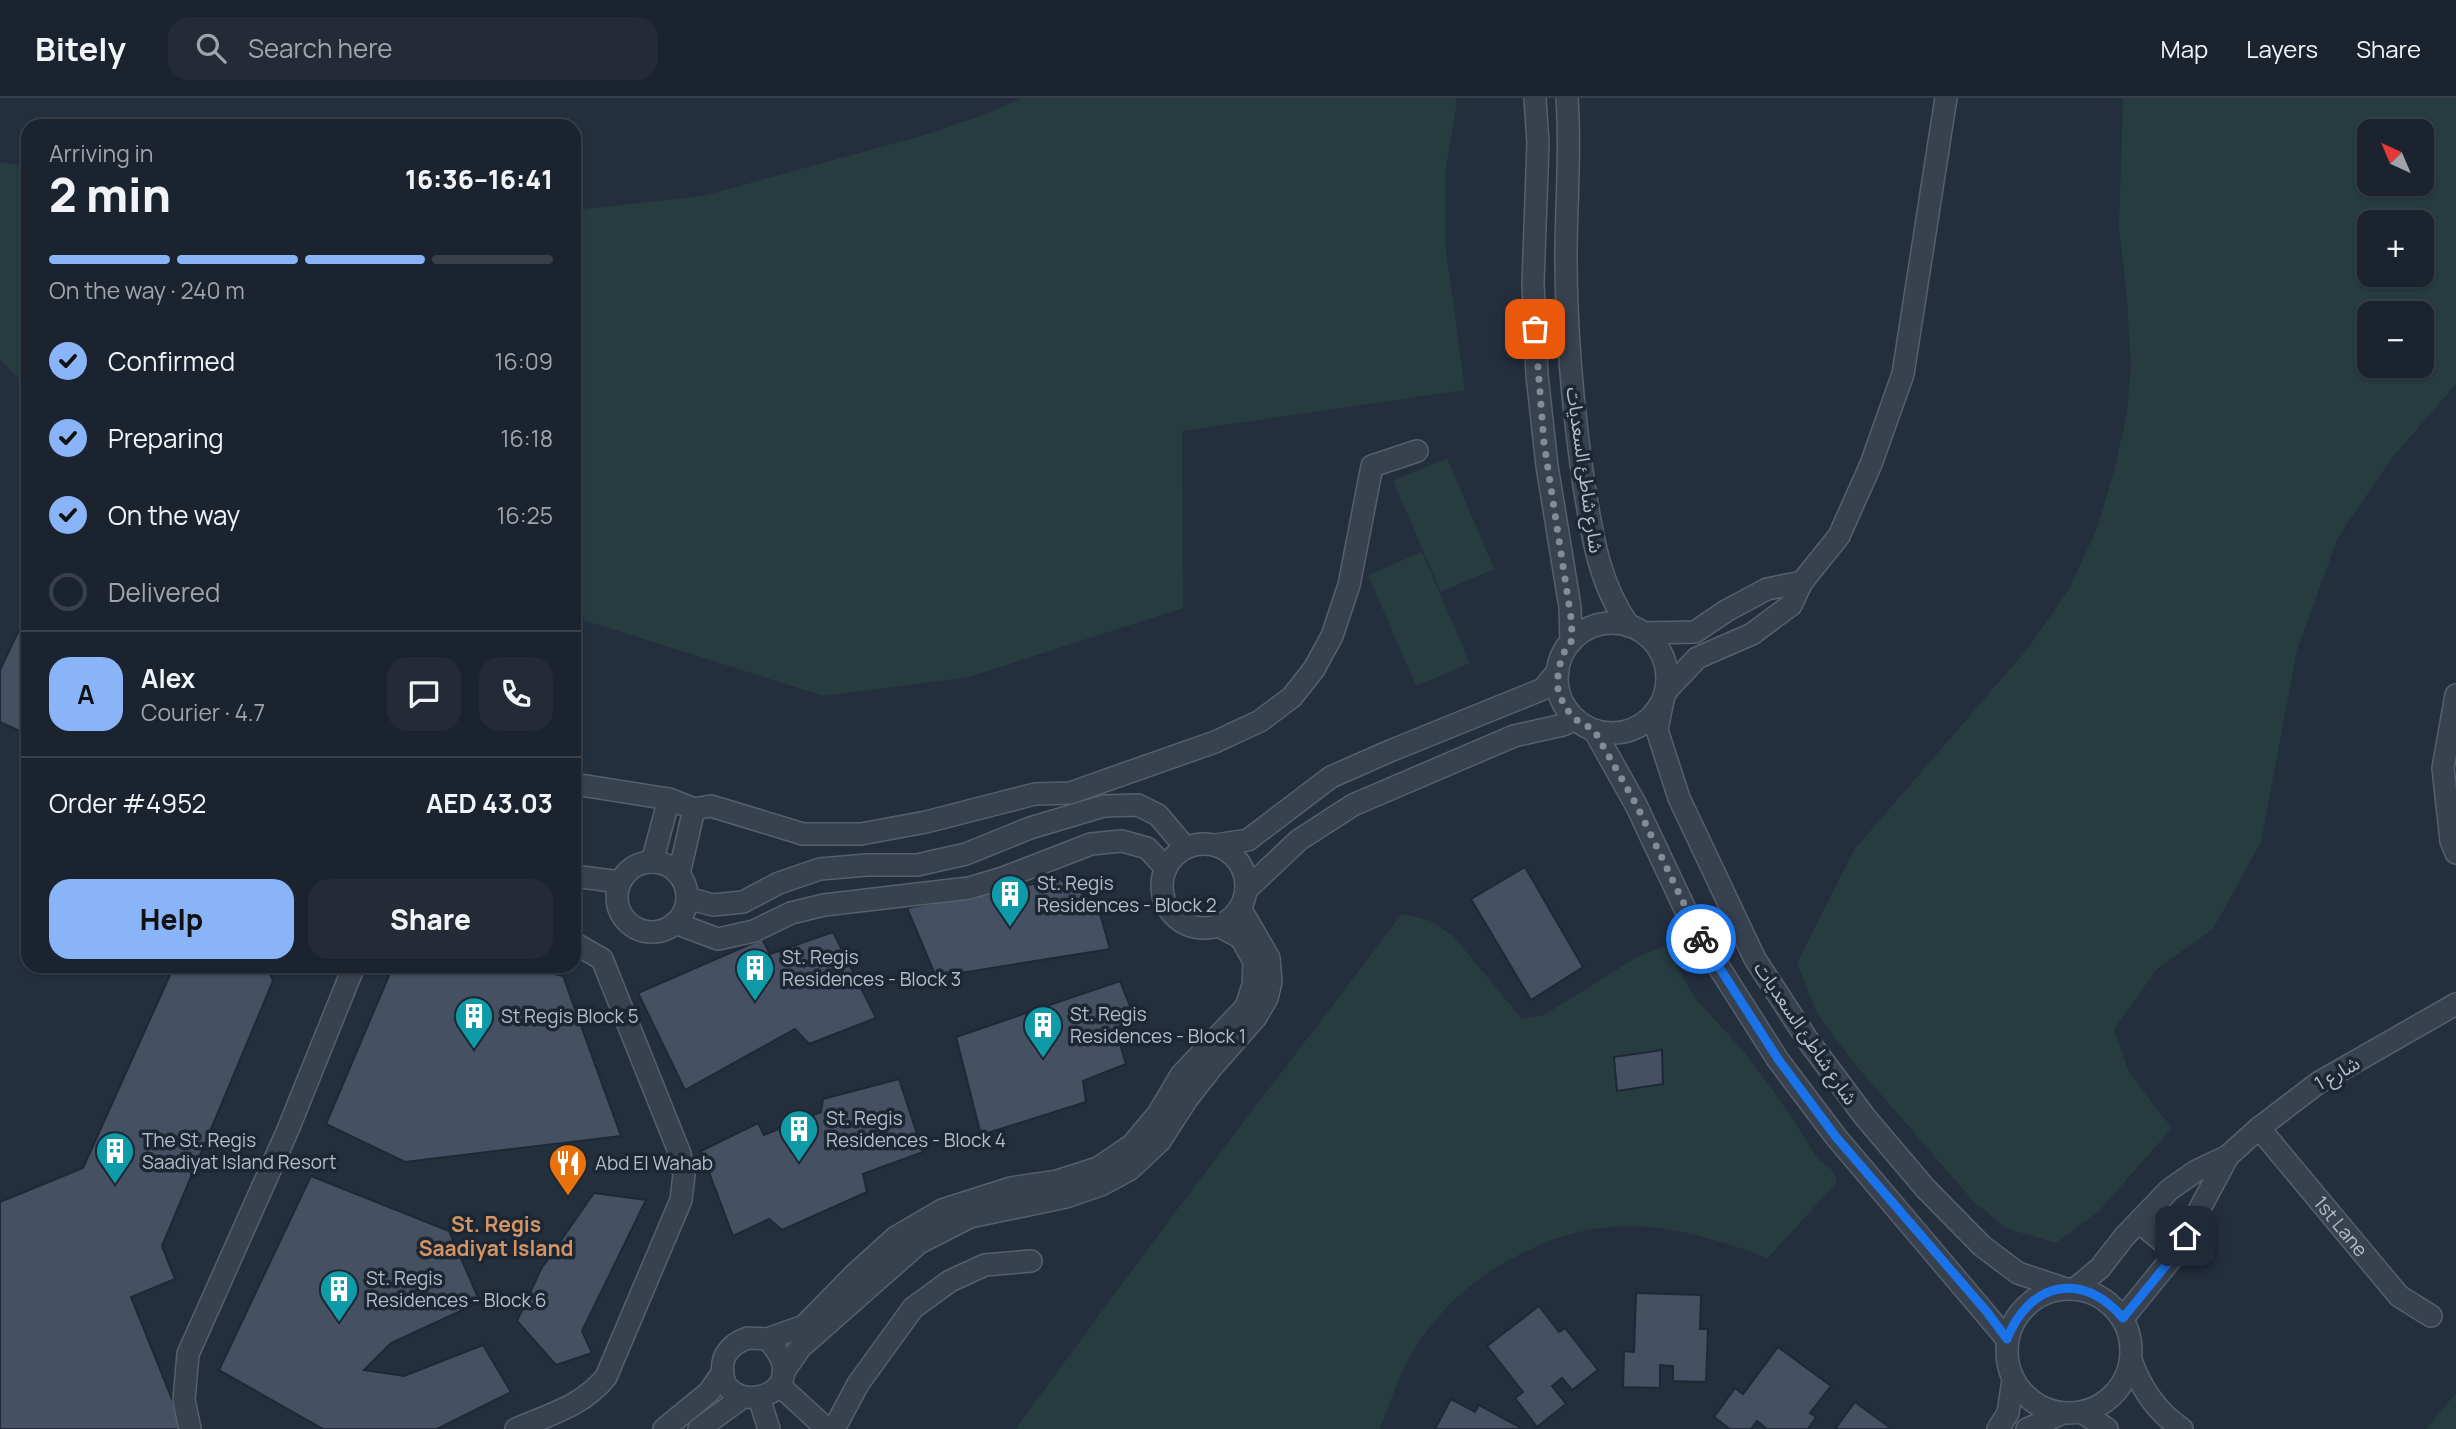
<!DOCTYPE html>
<html lang="en">
<head>
<meta charset="utf-8">
<style>
  body { margin:0; font-family:Manrope,"Noto Sans Arabic",sans-serif; background:#242b36; color:#f1f3f6; height:100vh; display:flex; flex-direction:column; font-size:26px; white-space:nowrap }
  * { box-sizing:border-box; margin:0 }
  p { font-size:23px; color:#a0a4aa }
  .icon { flex:none; width:38px; height:38px; fill:none; stroke:currentColor; stroke-width:2; stroke-linecap:round; stroke-linejoin:round }
  .map { position:relative; flex:1; overflow:hidden }
  .drawer { position:absolute; left:21px; top:21px; width:560px; height:854px; display:flex; flex-direction:column; background:#1b232e; border-radius:21px; box-shadow:0 2px 5px #0004,0 0 0 2px #39404a }
  .drawer>* { flex:none }
  .needle { width:46px; rotate:316deg }
  .buttons { position:absolute; left:2357px; top:21px; display:grid; gap:14px }
  .buttons a { display:grid; place-items:center; width:77px; height:77px; border-radius:14px; background:#1b232e; box-shadow:0 2px 5px #0004,0 0 0 2px #39404a; font-size:35px }
  .pin { position:absolute; display:grid; place-items:center; width:60px; height:60px; color:#fff; margin:-30px; border-radius:14px; box-shadow:0 4px 10px #0006 }
  .courier { position:absolute; display:grid; place-items:center; width:70px; height:70px; margin:-35px; border:5px solid #1a73e8; border-radius:50%; background:#fff; color:#222; box-shadow:0 2px 9px #0007 }
  .overview em { font-style:normal; font-weight:800 }
  .overview div { display:flex; flex-direction:column-reverse }
  .overview { display:flex; align-items:center; justify-content:space-between; height:119px; padding:0 28px }
  h1 { font-size:46px; font-weight:800; line-height:52px }
  .bar { display:grid; grid-template-columns:repeat(4,1fr); gap:10px 7px; align-content:center; height:84px; padding:0 28px }
  .bar i { height:9px; border-radius:5px; background:#39404a }
  .bar .selected { background:#8ab4f8 }
  .bar p { grid-column:span 4 }
  .line { display:flex; align-items:center; gap:18px; padding:0 28px; border-top:2px solid #39404a }
  .line div { flex:1 }
  .round { display:grid; place-items:center; flex:none; width:74px; height:74px; border-radius:21px; background:#242b36 }
  ol { padding:0 28px; list-style:none }
  li { display:flex; align-items:center; gap:21px; height:77px }
  li p { margin-inline-start:auto }
  li .icon { padding:7px; border-radius:50%; background:#8ab4f8; color:#111; stroke-width:4 }
  li:last-child { color:#a0a4aa }
  li i { width:38px; height:38px; border:4px solid #39404a; border-radius:50% }
  .primary-button { display:flex; gap:14px; margin-top:auto; padding:14px 28px }
  .primary-button a { flex:1; height:80px; border-radius:21px; background:#8ab4f8; color:#111; font-size:28px; font-weight:800; line-height:80px; text-align:center }
  .primary-button a+a { background:#242b36; color:#f1f3f6 }
  header { display:flex; align-items:center; gap:42px; box-sizing:border-box; height:98px; padding:0 35px; background:#1b232e; border-bottom:2px solid #39404a }
  header strong { font-size:33px }
  nav { display:flex; gap:38px; margin-inline-start:auto; font-size:24px }
  .search { width:490px; height:63px; background:#242b36; display:flex; align-items:center; gap:18px; box-sizing:border-box; padding:0 24px; border-radius:21px; color:#a0a4aa; font-size:26px }
  .map>svg:first-child { display:block }
  .green { fill:#263c3f; fill-rule:evenodd }
  .building { fill:#455162; stroke:#1f2835; stroke-width:2 }
  .lines { fill:none; stroke-linecap:round; stroke-linejoin:round }
  .minor-casing { stroke:#565f6c; stroke-width:24 }
  .minor { stroke:#38414e; stroke-width:21 }
  .done { stroke:#828b98; stroke-width:7; stroke-dasharray:0 12.6 }
  .route { stroke:#1a73e8; stroke-width:9 }
  .labels { text-anchor:middle; stroke-width:7; stroke-linejoin:round; paint-order:stroke }
  .street-label { font-size:19px; fill:#b4bcc9; stroke:#1d2633 }
  .poi-label { font-size:19px; fill:#b4bcc9; stroke:#1d2633; text-anchor:start }
  .neighbourhood-label { font-size:21px; font-weight:bold; fill:#d59563; stroke:#1d2633 }
</style>
</head>
<body>
<header>
<strong>Bitely</strong>
<div class="search"><svg class="icon" aria-label="search" viewBox="0 0 24 24"><circle cx="10" cy="10" r="6"/><path d="M15 15l6 6"/></svg>Search here</div>
<nav><a>Map</a><a>Layers</a><a>Share</a></nav>
</header>
<div class="map">
<svg width="2456" height="1331" viewBox="0 0 2456 1331">
  <rect width="100%" height="100%" fill="#242f3e"/>
  <g class="green">
    <path d="M1021 0H1456V9L1445 76V145L1465 292 1182 333 1183 510 969 579 824 598 574 519V112L703 98 928 36 989 15Z"/>
    <path d="M2123 0H2456V286L2392 360 2338 439 2297 552 2261 744 2213 831 2157 871 2114 931 2129 975 2172 1030 2099 1113 2056 1145 2008 1131 1974 1104 1853 964 1817 916 1797 865 1854 752 2029 549 2069 491 2097 430 2114 373 2127 315 2131 268 2127 200 2119 130ZM2370 33H2422V86H2370ZM2370 124H2422V177H2370ZM2370 215H2422V268H2370Z"/>
    <path d="M0 64 28 69V290L0 261Z"/>
    <path d="M1447 360 1494 471 1441 494 1393 383Z"/>
    <path d="M1422 454 1470 565 1416 588 1368 477Z"/>
    <path d="M1402 816 1431 823 1454 839 1522 921 1544 917 1637 859 1665 848 1694 899 1746 956 1788 1014 1818 1061 1833 1073 1837 1084 1768 1160C1670 1124 1598 1110 1504 1165 1467 1186 1435 1217 1413 1253 1399 1277 1390 1305 1380 1331H1015L1179 1109Z"/>
    <path d="M2456 1295V1331H2426Z"/>
  </g>
  <g class="building">
    <path d="M19 532 28 536V637L0 624V572Z"/>
    <path d="M1525 769 1583 869 1531 902 1471 801Z"/>
    <path d="M1059 781 1097 805 1110 851 936 879 907 810Z"/>
    <path d="M833 834 876 920 809 946 795 931 685 992 638 895 762 841 770 856Z"/>
    <path d="M174 868H267L273 883 162 1148 175 1181 131 1199 184 1331H0V1104L83 1070Z"/>
    <path d="M393 868H523L563 878 621 1038 405 1064 326 1026Z"/>
    <path d="M1120 883 1137 926 1116 933 1126 966 1083 983 1086 1004 981 1037 956 939Z"/>
    <path d="M1662 952 1663 986 1617 993 1614 959Z"/>
    <path d="M899 981 923 1054 863 1076 867 1094 782 1132 769 1121 733 1138 701 1053 758 1025 764 1037 821 1014 823 1001Z"/>
    <path d="M311 1078 449 1133 480 1204 391 1245 364 1272 404 1278 483 1247 511 1294 437 1331H323L219 1272Z"/>
    <path d="M594 1095 646 1102 582 1233 592 1255 556 1267 517 1223 541 1171Z"/>
    <path d="M1636 1195 1701 1197 1700 1231H1708L1706 1284 1673 1283V1268L1660 1267V1290L1623 1289 1624 1253 1634 1254Z"/>
    <path d="M1539 1208 1559 1234 1565 1230 1598 1272 1572 1292 1562 1280 1552 1288 1566 1306 1537 1329 1515 1300 1523 1294 1487 1248Z"/>
    <path d="M1778 1249 1831 1288 1810 1315 1816 1319 1808 1331H1767L1757 1323 1751 1331H1730L1714 1319 1735 1290 1743 1296Z"/>
    <path d="M1451 1301 1475 1314 1479 1307 1523 1331H1435Z"/>
    <path d="M1855 1304 1892 1331H1835Z"/>
  </g>
  <g class="lines">
    <g class="minor-casing">
      <g id="minor">
        <path d="M1535 0 1538 45 1533 185 1537 277 1547 368 1570 509 1571 544"/>
        <path d="M1567 0C1571 53 1566 106 1566 159 1566 236 1573 312 1584 387 1592 437 1599 486 1629 528"/>
        <circle cx="1612" cy="580" r="55"/>
        <path d="M1644 535 1695 534 1726 513 1767 491 1802 484"/>
        <path d="M1666 593 1697 560 1752 536 1791 507 1802 484 1839 438 1871 366 1903 276 1946 0"/>
        <path d="M2456 597 2443 670 2451 743 2456 755"/>
        <path d="M1663 602 1657 632 1679 700 1755 861 1809 944 1865 1019 1926 1091 1982 1148 2018 1175 2063 1190"/>
        <path d="M1594 632 1636 707 1694 830 1778 962 1836 1039 2007 1241"/>
        <path d="M574 686 669 701 694 711 711 708 803 736H861L926 724 1035 696 1070 695 1215 644 1260 623 1292 599 1314 571 1332 538 1349 487 1372 368 1417 353"/>
        <circle cx="1204" cy="788" r="42"/>
        <path d="M1215 747 1248 742 1331 679 1390 653 1543 591 1558 573"/>
        <path d="M652 764 669 701"/>
        <circle cx="652" cy="799" r="35"/>
        <path d="M679 776 694 711"/>
        <path d="M574 778 620 784"/>
        <path d="M1246 792 1299 742 1353 707 1514 638 1563 627 1575 621"/>
        <path d="M687 800 713 807 743 804 779 785 820 771 867 767H917L966 756 1030 730 1104 708 1138 707 1158 717 1186 750"/>
        <path d="M675 825 718 841 754 833 791 815 824 807 969 790 1003 780 1091 746 1122 743 1147 750 1166 770"/>
        <path id="s1" d="M2259 1030 2399 1198 2431 1218"/>
        <path d="M2139 1124 2176 1155"/>
        <path d="M2076 1190 2100 1170 2124 1139 2169 1092 2196 1073 2228 1058 2259 1030 2318 985 2456 906"/>
        <circle cx="2069" cy="1253" r="62"/>
        <path d="M2123 1220 2176 1155 2228 1058"/>
        <path d="M748 1240 767 1241C825 1301 713 1324 723 1265 725 1252 736 1244 748 1240Z"/>
        <path d="M767 1241 804 1228 855 1176 896 1139 942 1112 1011 1090 1057 1083 1098 1070 1132 1047 1158 1016 1181 977 1246 909 1253 887 1254 863 1241 840 1219 828"/>
        <path d="M2131 1262C2141 1291 2157 1314 2182 1331"/>
        <path d="M783 1275 800 1250 919 1145 970 1119 1066 1099 1101 1087 1129 1072 1160 1043 1187 1001 1212 969 1256 919 1267 900 1271 884 1269 860 1240 810"/>
        <path d="M779 1287 827 1331"/>
        <path d="M759 1300 769 1331"/>
        <path d="M2082 1314 2107 1331"/>
        <path d="M190 1331 184 1302 188 1256 287 1034 354 868"/>
        <path d="M516 1331C548 1317 583 1308 606 1279L681 1102 684 1077 680 1056 602 861 574 845"/>
        <path d="M664 1331 709 1294 723 1274"/>
        <path d="M699 1331 743 1299"/>
        <path d="M834 1331 858 1286 913 1210 950 1183 985 1167 1031 1163"/>
        <path d="M1998 1331 2008 1315 2013 1282"/>
        <path d="M2027 1331 2063 1315"/>
      </g>
    </g>
    <use href="#minor" class="minor"/>
  </g>
  <g class="lines">
    <path class="done" d="M1535 231 1544 345 1572 526 1571 544 1563 556 1558 573V591L1564 608 1575 621 1594 632 1636 706 1701 841"/>
    <path class="route" d="M1701 841 1778 961 1836 1039 1987 1214 2007 1241C2029 1184 2083 1172 2123 1220L2176 1155 2185 1138"/>
  </g>
  <defs>
    <g id="building-pin" transform="scale(2.0125)"><path d="M0 17L-7.5 6A9.5 9.5 0 1 1 7.5 6Z" fill="#0f9aa8" stroke="#1d2633"/><path d="M-4-6H4V6H1V3H-1V6H-4ZM-2.5-4.3h1.7v1.8h-1.7ZM.8-4.3h1.7v1.8H.8ZM-2.5-1h1.7V.8h-1.7ZM.8-1h1.7V.8H.8Z" fill="#fff"/></g>
    <g id="restaurant-pin" transform="scale(2.0125)"><path d="M0 17L-7.5 6A9.5 9.5 0 1 1 7.5 6Z" fill="#e8710a" stroke="#1d2633"/><path d="M-5-6h1v4h1v-4h1v4h1v-4h1v5L-1.5 .5V6h-2V.5L-5-1ZM5-6V6H3V1.5H1.5Q1.5-4 5-6Z" fill="#fff"/></g>
  </defs>
  <g fill-rule="evenodd">
    <use href="#building-pin" x="1010" y="796"/>
    <use href="#building-pin" x="755" y="870"/>
    <use href="#building-pin" x="474" y="918"/>
    <use href="#building-pin" x="1043" y="927"/>
    <use href="#building-pin" x="799" y="1031"/>
    <use href="#building-pin" x="115" y="1053"/>
    <use href="#restaurant-pin" x="568" y="1065"/>
    <use href="#building-pin" x="339" y="1191"/>
  </g>
  <g class="labels">
    <g class="street-label">
      <text transform="translate(1585 372) rotate(82)" y="7">شارع شاطئ السعديات</text>
      <text transform="translate(1806 935) rotate(56)" y="7">شارع شاطئ السعديات</text>
      <text transform="translate(2337 975) rotate(-30)" y="7">شارع 1</text>
      <text dy="7" stroke="none"><textPath href="#s1" startOffset="128">1st Lane</textPath></text>
    </g>
    <g class="poi-label">
      <text x="1037" y="792">St. Regis<tspan x="1037" dy="22">Residences - Block 2</tspan></text>
      <text x="782" y="866">St. Regis<tspan x="782" dy="22">Residences - Block 3</tspan></text>
      <text x="1070" y="923">St. Regis<tspan x="1070" dy="22">Residences - Block 1</tspan></text>
      <text x="501" y="925">St Regis Block 5</text>
      <text x="826" y="1027">St. Regis<tspan x="826" dy="22">Residences - Block 4</tspan></text>
      <text x="142" y="1049">The St. Regis<tspan x="142" dy="22">Saadiyat Island Resort</tspan></text>
      <text x="595" y="1072">Abd El Wahab</text>
      <text x="366" y="1187">St. Regis<tspan x="366" dy="22">Residences - Block 6</tspan></text>
    </g>
    <g class="neighbourhood-label">
      <text x="496" y="1134">St. Regis<tspan x="496" dy="24">Saadiyat Island</tspan></text>
    </g>
  </g>
</svg>
<div class="buttons">
<a><svg class="needle" viewBox="-14 -14 28 28"><path d="M0-13l5 13h-10z" fill="#e53935"/><path d="M0 13l5-13h-10z" fill="#a0a4aa"/></svg></a>
<a>+</a>
<a>−</a>
</div>
<div class="pin" style="left:1535px;top:231px;background:#ea580c"><svg class="icon" aria-label="bag" viewBox="0 0 24 24"><path d="M5 8h14l-1 12H6zM9 8a3 3 0 0 1 6 0"/></svg></div>
<div class="pin" style="left:2185px;top:1138px;background:#1f2937"><svg class="icon" aria-label="home" viewBox="0 0 24 24"><path d="M3 11l9-7 9 7M6 9v11h12V9"/></svg></div>
<div class="courier" style="left:1701px;top:841px"><svg class="icon" aria-label="bike" viewBox="0 0 24 24"><circle cx="6" cy="16" r="4"/><circle cx="18" cy="16" r="4"/><path d="M6 16l4-8h5l3 8M10 8l3 8H6M13 5h3"/></svg></div>
<section class="drawer">
<div class="overview"><div><h1>2 min</h1><p>Arriving in</p></div><em>16:36–16:41</em></div>
<div class="bar"><i class="selected"></i><i class="selected"></i><i class="selected"></i><i></i><p>On the way · 240 m</p></div>
<ol>
<li><svg class="icon" aria-label="check" viewBox="0 0 24 24"><path d="M5 12l5 5 9-10"/></svg>Confirmed<p>16:09</p></li>
<li><svg class="icon" aria-label="check" viewBox="0 0 24 24"><path d="M5 12l5 5 9-10"/></svg>Preparing<p>16:18</p></li>
<li><svg class="icon" aria-label="check" viewBox="0 0 24 24"><path d="M5 12l5 5 9-10"/></svg>On the way<p>16:25</p></li>
<li><i></i>Delivered</li>
</ol>
<div class="line" style="height:126px"><b class="round" style="background:#8ab4f8;color:#111">A</b><div><b>Alex</b><p>Courier · 4.7</p></div><a class="round"><svg class="icon" aria-label="chat" viewBox="0 0 24 24"><path d="M4 5h16v11H9l-5 4z"/></svg></a><a class="round"><svg class="icon" aria-label="phone" viewBox="0 0 24 24"><path d="M5 4h4l2 5-3 2q2 4 5 5l2-3 5 2v4C11 20 4 13 5 4z"/></svg></a></div>
<div class="line" style="height:91px"><div>Order #4952</div><b>AED 43.03</b></div>
<div class="primary-button"><a>Help</a><a>Share</a></div>
</section>
</div>
</body>
</html>
